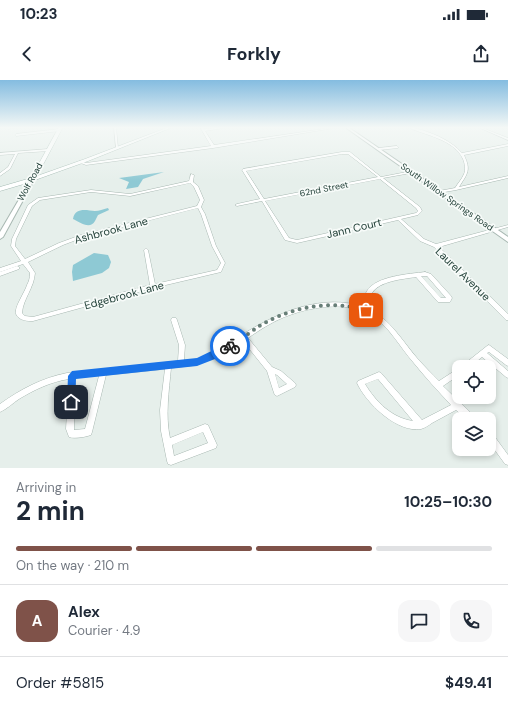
<!DOCTYPE html>
<html lang="en">
<head>
<meta charset="utf-8">
<style>
  body { margin:0; font-family:"DM Sans",sans-serif; background:#f6f6f7; color:#1f2937; height:100vh; display:flex; flex-direction:column; font-size:15px; white-space:nowrap }
  * { box-sizing:border-box; margin:0 }
  p { font-size:13px; color:#747a83 }
  .icon { flex:none; width:22px; height:22px; fill:none; stroke:currentColor; stroke-width:2; stroke-linecap:round; stroke-linejoin:round }
  .map { position:relative; height:388px; overflow:hidden }
  .details { display:flex; flex-direction:column; background:#fff; flex:1 }
  .details>* { flex:none }
  .tools { position:absolute; left:452px; top:280px; display:grid; gap:8px }
  .tools a { display:grid; place-items:center; width:44px; height:44px; border-radius:8px; background:#fff; box-shadow:0 2px 6px #0003; font-size:20px }
  .pin { position:absolute; display:grid; place-items:center; width:34px; height:34px; color:#fff; margin:-17px; border-radius:8px; box-shadow:0 2px 6px #0006 }
  .courier { position:absolute; display:grid; place-items:center; width:40px; height:40px; margin:-20px; border:3px solid #1a73e8; border-radius:50%; background:#fff; color:#222; box-shadow:0 1px 5px #0007 }
  .overview em { font-style:normal; font-weight:700 }
  .overview div { display:flex; flex-direction:column-reverse }
  .overview { display:flex; align-items:center; justify-content:space-between; height:68px; padding:0 16px }
  h1 { font-size:26px; font-weight:700; line-height:30px }
  .bar { display:grid; grid-template-columns:repeat(4,1fr); gap:6px 4px; align-content:center; height:48px; padding:0 16px }
  .bar i { height:5px; border-radius:3px; background:#e0e1e3 }
  .bar .active { background:#7f5249 }
  .bar p { grid-column:span 4 }
  .line { display:flex; align-items:center; gap:10px; padding:0 16px; border-top:1px solid #e0e1e3 }
  .line div { flex:1 }
  .round { display:grid; place-items:center; flex:none; width:42px; height:42px; border-radius:12px; background:#f6f6f7 }
  .status { display:flex; justify-content:space-between; align-items:center; height:28px; padding:0 20px; background:#fff; direction:ltr }
  .status svg { height:11px; fill:currentColor }
  header { display:flex; justify-content:space-between; align-items:center; height:52px; padding:0 16px; background:#fff; font-size:18px; font-weight:700 }
  .map>svg:first-child { display:block }
  .water { fill:#8ec9d4 }
  .lines { fill:none; stroke-linecap:round; stroke-linejoin:round }
  .minor-casing { stroke:#a8b8b2; stroke-width:1 }
  .tertiary-casing { stroke:#a8b8b2; stroke-width:2 }
  .secondary-casing { stroke:#a4bbb3; stroke-width:1 }
  .minor { fill:#fff; fill-rule:evenodd }
  .tertiary { fill:#fff; fill-rule:evenodd }
  .secondary { fill:#fff; fill-rule:evenodd }
  .route { fill:#1a73e8 }
  .done { stroke:#687f78; stroke-width:4; stroke-dasharray:0 7.2 }
  .labels { text-anchor:middle; stroke-width:3.5; stroke-linejoin:round; paint-order:stroke }
  .far-street-label { font-size:9px; fill:#24423a; stroke:#f7fbf9 }
  .street-label { font-size:11px; fill:#24423a; stroke:#f7fbf9 }
</style>
</head>
<body>
<div class="status"><b>10:23</b><svg viewBox="0 0 49 12"><path d="M0 12V9h3v3zM5 12V6h3v6zM10 12V3h3v9zM15 12V0h3v12zM26 1h20v11H26zM47 4h2v5h-2z"/></svg></div>
<header><svg class="icon" aria-label="back" viewBox="0 0 24 24"><path d="M15 5l-7 7 7 7"/></svg>Forkly<svg class="icon" aria-label="share" viewBox="0 0 24 24"><path d="M12 15V3M7 8l5-5 5 5M5 13v7h14v-7"/></svg></header>
<div class="map">
<svg width="508" height="388" viewBox="0 0 508 388">
  <rect width="100%" height="100%" fill="#e6efeb"/>
  <g class="water">
    <path d="M164 92 143 99 138 107 126 109 129 102 119 98Z"/>
    <path d="M108 128 109 130 98 135C97 137 96 139 95 141 90 150 79 142 73 139 75 127 86 130 95 131 99 131 103 129 108 128Z"/>
    <path d="M94 173 108 175 111 182 109 188 102 193 73 201 72 192 73 185Z"/>
  </g>
  <g class="lines">
    <g class="minor-casing">
      <g id="minor">
        <path d="M9 47H20L8 49V47Z"/>
        <path d="M114 47H116L118 68 117 69 116 68Z"/>
        <path d="M200 47H202L204 49 224 47 223 48 205 51 214 65 337 47H340L213 68 86 85 78 82 80 81 86 83 211 66Z"/>
        <path d="M407 47C411 46 417 49 422 50 437 55 451 61 462 73L508 64V66L464 75C471 90 468 93 459 107L508 96V98L456 110 439 113V111L455 108C458 103 462 99 464 94 466 90 465 84 463 79 454 59 424 55 407 47Z"/>
        <path d="M478 47H480L508 58V60Z"/>
        <path d="M59 49H60V51L16 56 15 55 16 54Z"/>
        <path d="M397 66 398 67V68L379 70 377 69 379 68Z"/>
        <path d="M48 69H49V71L18 73 10 89 0 96V93L8 87 15 74 0 75V73Z"/>
        <path d="M342 72H350L381 97 412 91V93H411L383 98 420 127 422 131 418 135 401 139 424 159 436 164 508 145V147L439 167 508 234V240H506L434 167 420 161 398 140 297 163 285 160 262 121 237 126 235 125 237 124 260 119 242 90 243 89ZM342 74H348L378 97 264 119 246 91ZM380 99 416 128 418 131 416 133 297 160 289 158 265 121Z"/>
        <path d="M191 94 194 95 193 102 198 106 204 120 201 127 205 134 216 166 225 183 221 192 153 208 33 241C28 241 19 241 16 234 14 227 25 212 27 205 29 201 30 198 30 193L23 184 0 192V188L21 181 11 166 12 159 28 125 38 118 91 110 130 114 189 101ZM190 103 194 107 200 120 197 126 81 155 59 163 25 179 15 166 16 159 32 126 40 120 91 112 130 116ZM198 128 201 134 212 166 221 183 217 190 155 204 148 170 146 168 144 170 150 205 33 237 25 236 22 233C23 219 34 208 35 193L28 182 63 165 84 157Z"/>
        <path d="M17 186 19 187V189L0 196V192Z"/>
        <path d="M425 192 431 194 451 216 452 218 450 222H438L416 197C403 199 379 201 372 213 369 217 370 224 369 228 391 241 401 259 417 278 424 286 432 294 439 301L459 288V295L443 306 474 336 475 339H466L456 330C448 334 440 339 432 343 429 345 425 348 421 349 397 353 366 323 357 303L358 301 379 292 381 293 422 340 451 325C438 311 425 297 413 282 400 267 390 248 373 236 351 221 314 226 290 235 275 240 261 249 248 258L272 287 281 291 295 303 296 305 295 307 277 316 275 315 274 313 267 291 243 261 221 274 197 285 171 288C169 311 165 335 170 358L205 344 208 345 217 365 216 368 171 385 168 384 167 381 161 351 160 330 165 289 106 295 92 352 91 355C85 357 75 359 69 357L66 349 69 299C50 302 34 310 19 319 13 323 7 329 0 332V324C21 309 42 298 67 293L178 281 179 265 171 240 172 238H176L177 240 185 265 184 280C188 280 193 280 197 279 211 276 232 261 245 253 279 232 323 213 364 227 364 222 364 216 367 211 376 196 409 194 425 192ZM421 196H427L446 218H441ZM275 294 277 295 287 304 279 308ZM99 296 85 349 74 350 75 298ZM378 299 413 341C392 338 376 322 365 304ZM203 352 208 363 174 376 172 365Z"/>
        <path d="M489 265 508 279V286L506 285 489 272 487 273 508 291V298L506 297 482 277 470 287H462L463 285 487 266Z"/>
        <path d="M489 352 492 353 508 375V385L505 384 489 362Z"/>
      </g>
    </g>
    <g class="tertiary-casing">
      <g id="tertiary">
        <path d="M345 47H348L508 157V162Z"/>
        <path d="M31 99 34 100 3 157 0 159V152Z"/>
      </g>
    </g>
    <g class="secondary-casing">
      <path id="secondary" d="M59 47H63L37 96 85 79 169 47H173L88 81 35 100 34 101 0 111V107L31 98Z"/>
    </g>
    <use href="#minor" class="minor"/>
    <use href="#tertiary" class="tertiary"/>
    <use href="#secondary" class="secondary"/>
  </g>
  <linearGradient id="sky" x2="0" y2="1"><stop stop-color="#84bce0"/><stop offset="0.47" stop-color="#f4f8f6"/><stop offset="1" stop-color="#f4f8f6" stop-opacity="0"/></linearGradient>
  <rect width="508" height="101" fill="url(#sky)"/>
  <path class="route" d="M230 262 233 263V269L215 279 197 286 76 299 75 326H68L67 322 68 296 72 291 197 278Z"/>
  <g class="lines">
    <path class="done" d="M230 266C241 260 251 251 261 245 294 226 331 220 366 230"/>
  </g>
  <g class="labels">
    <g class="far-street-label">
      <text transform="translate(30 102) rotate(-61)" y="3">Wolf Road</text>
      <text transform="translate(324 109) rotate(-11)" y="3">62nd Street</text>
      <text transform="translate(447 117) rotate(35)" y="3">South Willow Springs Road</text>
    </g>
    <g class="street-label">
      <text transform="translate(354 148) rotate(-13)" y="4">Jann Court</text>
      <text transform="translate(111 150) rotate(-15)" y="4">Ashbrook Lane</text>
      <text transform="translate(463 194) rotate(44)" y="4">Laurel Avenue</text>
      <text transform="translate(124 215) rotate(-15)" y="4">Edgebrook Lane</text>
    </g>
  </g>
</svg>
<div class="tools">
<a><svg class="icon" aria-label="locate" viewBox="0 0 24 24"><circle cx="12" cy="12" r="6"/><path d="M12 2v4M12 18v4M2 12h4M18 12h4"/></svg></a>
<a><svg class="icon" aria-label="layers" viewBox="0 0 24 24"><path d="M12 4l9 5-9 5-9-5zM3 14l9 5 9-5"/></svg></a>
</div>
<div class="pin" style="left:366px;top:230px;background:#ea580c"><svg class="icon" aria-label="bag" viewBox="0 0 24 24"><path d="M5 8h14l-1 12H6zM9 8a3 3 0 0 1 6 0"/></svg></div>
<div class="pin" style="left:71px;top:322px;background:#1f2937"><svg class="icon" aria-label="home" viewBox="0 0 24 24"><path d="M3 11l9-7 9 7M6 9v11h12V9"/></svg></div>
<div class="courier" style="left:230px;top:266px"><svg class="icon" aria-label="bike" viewBox="0 0 24 24"><circle cx="6" cy="16" r="4"/><circle cx="18" cy="16" r="4"/><path d="M6 16l4-8h5l3 8M10 8l3 8H6M13 5h3"/></svg></div>
</div>
<section class="details">
<div class="overview"><div><h1>2 min</h1><p>Arriving in</p></div><em>10:25–10:30</em></div>
<div class="bar"><i class="active"></i><i class="active"></i><i class="active"></i><i></i><p>On the way · 210 m</p></div>
<div class="line" style="height:72px"><b class="round" style="background:#7f5249;color:#fff">A</b><div><b>Alex</b><p>Courier · 4.9</p></div><a class="round"><svg class="icon" aria-label="chat" viewBox="0 0 24 24"><path d="M4 5h16v11H9l-5 4z"/></svg></a><a class="round"><svg class="icon" aria-label="phone" viewBox="0 0 24 24"><path d="M5 4h4l2 5-3 2q2 4 5 5l2-3 5 2v4C11 20 4 13 5 4z"/></svg></a></div>
<div class="line" style="height:52px"><div>Order #5815</div><b>$49.41</b></div>
</section>
</body>
</html>
